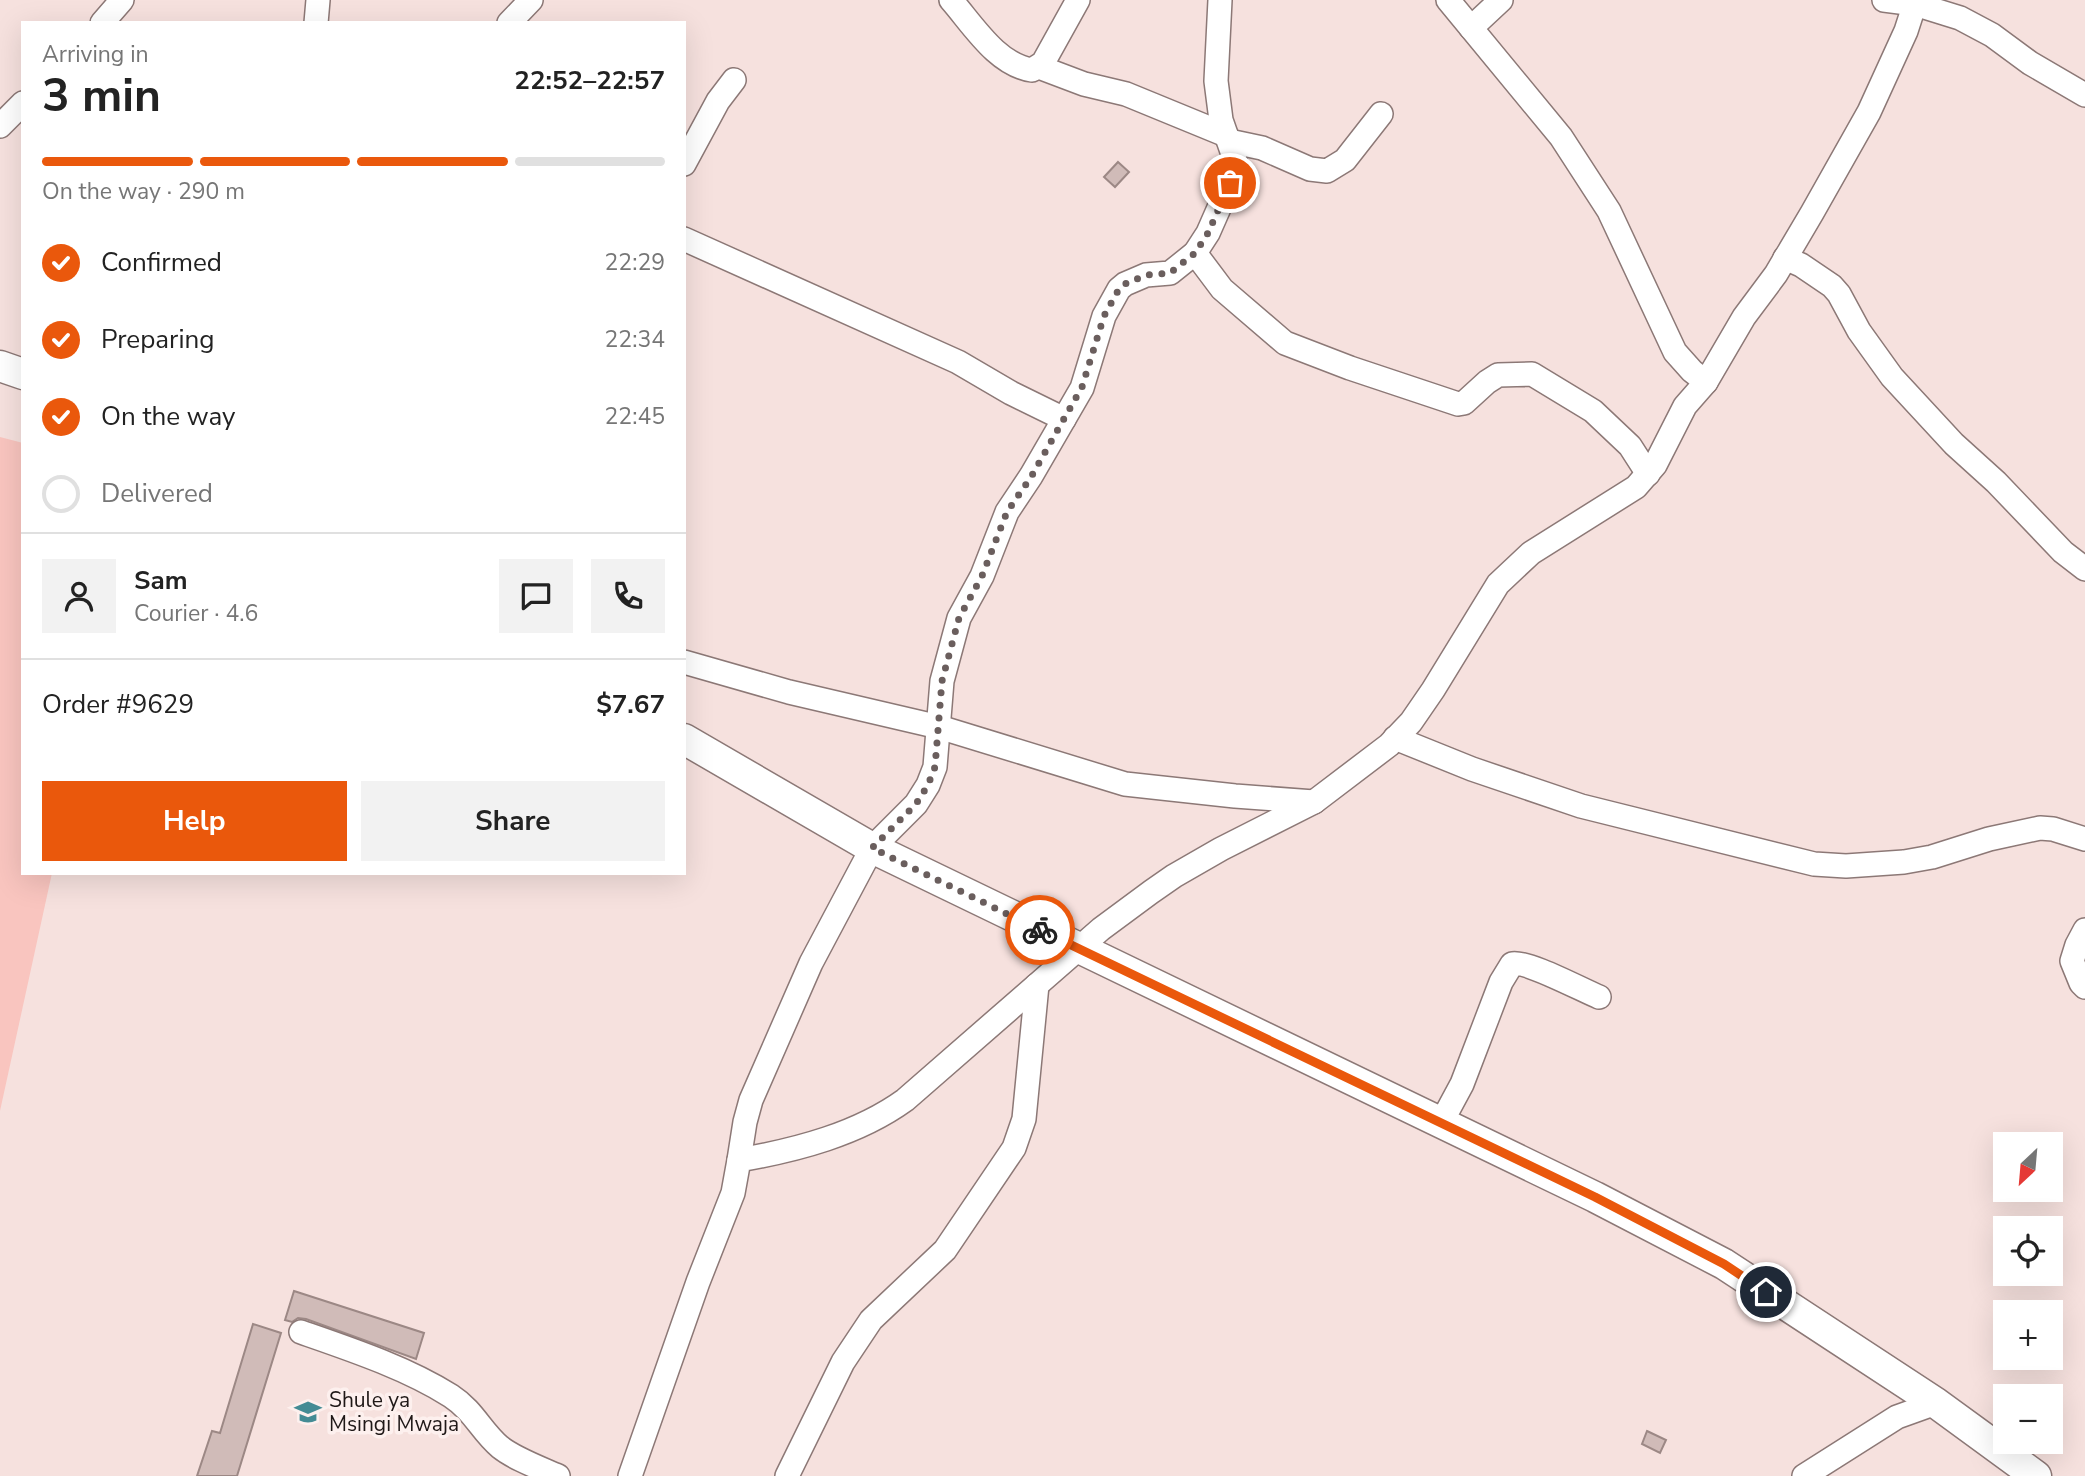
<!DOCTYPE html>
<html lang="en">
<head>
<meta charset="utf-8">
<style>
  body { margin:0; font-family:"Nunito Sans",sans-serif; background:#f2f2f2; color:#222; height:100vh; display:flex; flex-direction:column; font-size:26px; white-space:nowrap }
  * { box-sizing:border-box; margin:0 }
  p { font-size:23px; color:#767676 }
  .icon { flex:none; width:38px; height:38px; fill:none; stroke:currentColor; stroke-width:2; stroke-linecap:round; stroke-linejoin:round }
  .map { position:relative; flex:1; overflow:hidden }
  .details { position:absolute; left:21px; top:21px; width:665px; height:854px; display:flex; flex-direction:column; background:#fff; border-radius:0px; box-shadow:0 7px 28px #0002 }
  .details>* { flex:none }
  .needle { width:46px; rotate:206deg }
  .buttons { position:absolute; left:1993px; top:1132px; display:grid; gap:14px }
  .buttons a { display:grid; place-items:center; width:70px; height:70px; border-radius:0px; background:#fff; box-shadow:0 7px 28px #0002; font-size:35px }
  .pin { position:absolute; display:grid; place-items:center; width:60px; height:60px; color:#fff; margin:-30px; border:4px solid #fff; border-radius:50%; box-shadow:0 2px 7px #0007 }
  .courier { position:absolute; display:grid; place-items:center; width:70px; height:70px; margin:-35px; border:5px solid #ea580c; border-radius:50%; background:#fff; color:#222; box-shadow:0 2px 9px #0007 }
  .summary em { font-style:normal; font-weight:700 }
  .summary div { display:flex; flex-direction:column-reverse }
  .summary { display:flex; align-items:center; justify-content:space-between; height:119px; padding:0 21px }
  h1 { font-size:46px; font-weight:700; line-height:52px }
  .bar { display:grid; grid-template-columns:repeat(4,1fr); gap:10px 7px; align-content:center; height:84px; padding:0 21px }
  .bar i { height:9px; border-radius:5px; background:#e0e0e0 }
  .bar .current { background:#ea580c }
  .bar p { grid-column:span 4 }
  .line { display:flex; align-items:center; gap:18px; padding:0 21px; border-top:2px solid #e0e0e0 }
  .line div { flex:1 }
  .round { display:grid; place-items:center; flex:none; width:74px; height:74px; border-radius:0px; background:#f2f2f2 }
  ol { padding:0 21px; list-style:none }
  li { display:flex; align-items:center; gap:21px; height:77px }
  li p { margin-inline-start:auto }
  li .icon { padding:7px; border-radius:50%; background:#ea580c; color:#fff; stroke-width:4 }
  li:last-child { color:#767676 }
  li i { width:38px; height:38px; border:4px solid #e0e0e0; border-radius:50% }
  .action { display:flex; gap:14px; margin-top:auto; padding:14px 21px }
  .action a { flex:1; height:80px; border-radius:0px; background:#ea580c; color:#fff; font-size:28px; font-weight:700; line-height:80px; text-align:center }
  .action a+a { background:#f2f2f2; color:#222 }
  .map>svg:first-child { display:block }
  .green { fill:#f9c5bf }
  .building { fill:#d0bbb8; stroke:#9c8885; stroke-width:2 }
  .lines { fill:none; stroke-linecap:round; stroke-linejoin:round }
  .minor-casing { stroke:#8c7876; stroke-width:26 }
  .major-casing { stroke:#8c7876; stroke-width:33 }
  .minor { stroke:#fff; stroke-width:23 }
  .major { stroke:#fff; stroke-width:30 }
  .done { stroke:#6a5e5d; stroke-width:7; stroke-dasharray:0 12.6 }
  .route { stroke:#ea580c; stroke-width:9 }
  .labels { text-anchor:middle; stroke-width:7; stroke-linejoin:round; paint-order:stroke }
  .poi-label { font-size:21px; fill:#1f1817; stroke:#fdf0ee; text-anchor:start }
</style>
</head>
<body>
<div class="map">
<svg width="2085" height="1476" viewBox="0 0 2085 1476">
  <rect width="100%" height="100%" fill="#f6e1de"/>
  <path class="green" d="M0 437 23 443V873H52L0 1111Z"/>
  <g class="building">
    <path d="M1118 162 1129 172 1115 187 1104 177Z"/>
    <path d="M294 1291 424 1333 416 1359 306 1319 298 1318 292 1322 285 1320Z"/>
    <path d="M253 1324 281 1333 237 1476H197L212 1431 220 1433Z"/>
    <path d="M1647 1431 1666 1440 1660 1453 1642 1444Z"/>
  </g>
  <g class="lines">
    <g class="minor-casing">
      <g id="minor">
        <path d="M951 0C973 25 997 65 1032 70L1043 63 1078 0"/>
        <path d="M1448 0 1561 137 1609 211 1675 352 1692 371 1706 382"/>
        <path d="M1884 0 1915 4 1960 18 1992 35 2030 63 2085 95"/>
        <path d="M102 23 122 0"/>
        <path d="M316 23 318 0"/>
        <path d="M509 23 531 0"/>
        <path d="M1471 28 1501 0"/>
        <path d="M1039 67 1084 84 1126 94 1226 135"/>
        <path d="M0 126 23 103"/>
        <path d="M1229 141 1262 148 1310 169 1327 171 1345 160 1381 114"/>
        <path d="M684 164 718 101 734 80"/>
        <path d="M684 239 958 362 1011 393 1064 419"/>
        <path d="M1195 253 1222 289 1285 343 1350 368 1458 404 1464 403 1487 382 1498 375 1532 374 1593 411 1630 446 1648 474"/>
        <path d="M1785 258 1801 265 1832 286 1839 294 1859 331 1892 377 1954 444 1996 482 2063 552 2085 569"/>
        <path d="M684 662 789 692 939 727 1125 784 1235 796 1314 802"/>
        <path d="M1395 738 1472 769 1581 806 1814 864 1846 866 1904 862 1932 857 1989 839 2040 828 2053 829 2085 839"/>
        <path d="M2085 930 2077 945 2072 961 2081 983 2085 987"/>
        <path d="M1441 1123 1462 1084 1501 982 1512 964C1526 960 1582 990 1599 997"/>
        <path d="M739 1160 745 1122 751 1100 811 963 872 848 916 804 928 785 935 767 942 681 959 618 982 576 1007 512 1031 476 1082 388 1104 316 1119 289 1125 284 1146 275 1170 273 1195 253 1208 233 1230 183 1235 160 1221 120 1216 81 1220 0"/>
        <path d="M301 1332C350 1349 407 1368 451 1396 474 1411 481 1431 500 1447 515 1459 540 1468 558 1476"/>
        <path d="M630 1476 698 1282 733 1193 739 1160C797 1150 858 1134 905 1100L1101 929 1151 892 1174 876 1221 849 1314 802 1389 745 1411 722 1433 690 1498 584 1531 553 1636 487 1655 465 1685 406 1706 382 1744 317 1776 274 1812 213 1869 112 1906 31 1916 0"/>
        <path d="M787 1476 843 1362 871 1320 945 1250 1014 1148 1024 1119 1037 985"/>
        <path d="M1804 1476 1897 1417 1936 1403"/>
      </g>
    </g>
    <g class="major-casing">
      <g id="major">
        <path d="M0 366 23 374"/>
        <path d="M684 739 872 848 1595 1197 1724 1264 1936 1403 2036 1476"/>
      </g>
    </g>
    <use href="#minor" class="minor"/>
    <use href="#major" class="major"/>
  </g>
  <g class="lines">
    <path class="done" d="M1040 930 872 848 916 804 928 785 935 767 942 681 959 618 982 576 1007 512 1031 477 1082 387 1104 316 1119 289 1125 284 1146 275 1170 273 1195 253 1208 233 1230 183"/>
    <path class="route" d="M1040 930 1595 1197 1724 1264 1766 1292"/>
  </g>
  <defs>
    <g id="school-bare" transform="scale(2.1)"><path d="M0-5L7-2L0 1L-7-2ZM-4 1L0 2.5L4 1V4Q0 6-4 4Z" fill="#448b94" stroke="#fdf0ee" stroke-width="2.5" paint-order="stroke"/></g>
  </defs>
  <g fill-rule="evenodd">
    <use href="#school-bare" x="308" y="1412"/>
  </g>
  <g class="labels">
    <g class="poi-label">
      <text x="329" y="1407">Shule ya<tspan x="329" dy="24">Msingi Mwaja</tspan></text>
    </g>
  </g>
</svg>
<div class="buttons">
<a><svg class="needle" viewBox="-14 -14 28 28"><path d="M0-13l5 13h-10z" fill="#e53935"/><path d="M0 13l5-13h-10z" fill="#767676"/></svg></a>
<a><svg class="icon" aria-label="locate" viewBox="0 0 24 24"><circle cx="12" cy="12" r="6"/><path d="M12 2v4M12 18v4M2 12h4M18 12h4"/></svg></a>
<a>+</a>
<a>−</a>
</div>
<div class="pin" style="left:1230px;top:183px;background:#ea580c"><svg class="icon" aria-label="bag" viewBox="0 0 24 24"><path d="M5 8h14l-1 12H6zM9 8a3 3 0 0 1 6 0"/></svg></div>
<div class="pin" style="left:1766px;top:1292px;background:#1f2937"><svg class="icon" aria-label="home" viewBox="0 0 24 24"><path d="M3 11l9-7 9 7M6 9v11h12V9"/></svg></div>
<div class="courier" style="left:1040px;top:930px"><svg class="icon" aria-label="bike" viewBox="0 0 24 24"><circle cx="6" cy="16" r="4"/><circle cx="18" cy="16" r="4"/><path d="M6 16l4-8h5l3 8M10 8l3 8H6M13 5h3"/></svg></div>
<section class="details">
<div class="summary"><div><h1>3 min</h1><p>Arriving in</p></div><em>22:52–22:57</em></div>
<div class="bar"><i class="current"></i><i class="current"></i><i class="current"></i><i></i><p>On the way · 290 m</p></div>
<ol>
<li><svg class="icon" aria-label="check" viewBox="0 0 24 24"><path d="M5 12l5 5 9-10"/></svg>Confirmed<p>22:29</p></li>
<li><svg class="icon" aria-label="check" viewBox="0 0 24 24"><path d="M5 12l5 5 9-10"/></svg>Preparing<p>22:34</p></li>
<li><svg class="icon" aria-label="check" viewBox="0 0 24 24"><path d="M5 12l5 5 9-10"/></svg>On the way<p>22:45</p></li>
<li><i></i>Delivered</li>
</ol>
<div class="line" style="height:126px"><a class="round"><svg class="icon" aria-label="person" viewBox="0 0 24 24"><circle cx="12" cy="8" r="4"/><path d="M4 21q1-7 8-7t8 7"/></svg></a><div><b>Sam</b><p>Courier · 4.6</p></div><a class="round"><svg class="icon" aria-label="chat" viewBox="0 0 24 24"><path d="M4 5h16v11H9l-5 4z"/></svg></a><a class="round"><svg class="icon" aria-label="phone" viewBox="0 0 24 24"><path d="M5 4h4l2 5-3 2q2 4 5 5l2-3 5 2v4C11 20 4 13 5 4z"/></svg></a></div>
<div class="line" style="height:91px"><div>Order #9629</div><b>$7.67</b></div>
<div class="action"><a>Help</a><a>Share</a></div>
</section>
</div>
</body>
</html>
